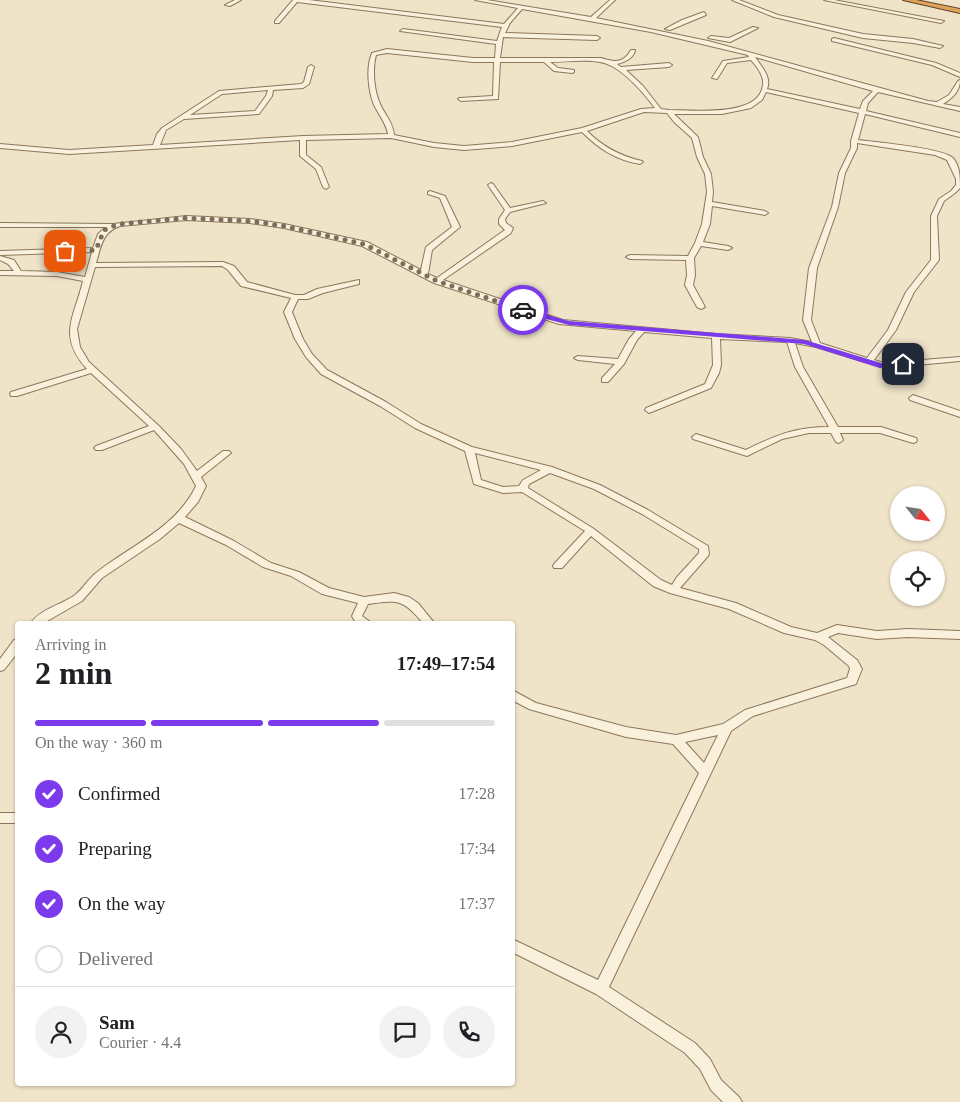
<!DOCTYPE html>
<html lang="en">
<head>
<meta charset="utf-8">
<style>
  body { margin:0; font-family:Georgia,serif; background:#f2f2f2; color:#202124; height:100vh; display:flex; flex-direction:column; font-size:19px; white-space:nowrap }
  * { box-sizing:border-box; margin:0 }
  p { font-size:16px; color:#757577 }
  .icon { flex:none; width:28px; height:28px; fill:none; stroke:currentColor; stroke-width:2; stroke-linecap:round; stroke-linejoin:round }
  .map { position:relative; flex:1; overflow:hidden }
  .panel { position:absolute; left:15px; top:621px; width:500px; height:465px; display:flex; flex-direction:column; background:#fff; border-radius:5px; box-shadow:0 1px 4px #0004 }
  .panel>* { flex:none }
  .needle { width:32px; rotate:120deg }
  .controls { position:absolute; left:890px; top:486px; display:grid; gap:10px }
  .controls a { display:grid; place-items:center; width:55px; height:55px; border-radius:50%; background:#fff; box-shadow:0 1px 4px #0004; font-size:25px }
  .pin { position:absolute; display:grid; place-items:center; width:42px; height:42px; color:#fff; margin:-21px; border-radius:10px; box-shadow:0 2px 8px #0006 }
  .courier { position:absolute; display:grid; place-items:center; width:50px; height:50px; margin:-25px; border:4px solid #7c3aed; border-radius:50%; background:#fff; color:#222; box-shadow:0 1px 6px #0007 }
  .head em { font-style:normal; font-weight:600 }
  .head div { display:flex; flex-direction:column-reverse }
  .head { display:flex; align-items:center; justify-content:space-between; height:85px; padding:0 20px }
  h1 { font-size:32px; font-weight:600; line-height:38px }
  .bar { display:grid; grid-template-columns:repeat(4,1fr); gap:8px 5px; align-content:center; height:60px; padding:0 20px }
  .bar i { height:6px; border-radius:4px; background:#e0e0e0 }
  .bar .selected { background:#7c3aed }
  .bar p { grid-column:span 4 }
  .line { display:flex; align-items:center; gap:12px; padding:0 20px; border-top:1px solid #e0e0e0 }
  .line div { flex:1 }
  .round { display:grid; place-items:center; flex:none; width:52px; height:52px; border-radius:26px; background:#f2f2f2 }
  ol { padding:0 20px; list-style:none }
  li { display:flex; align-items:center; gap:15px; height:55px }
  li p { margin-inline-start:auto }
  li .icon { padding:5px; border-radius:50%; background:#7c3aed; color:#fff; stroke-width:4 }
  li:last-child { color:#757577 }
  li i { width:28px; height:28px; border:2px solid #e0e0e0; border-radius:50% }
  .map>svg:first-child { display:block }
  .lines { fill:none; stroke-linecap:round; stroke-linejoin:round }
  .minor-casing { stroke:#8d765c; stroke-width:2 }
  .highway-casing { stroke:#5b4430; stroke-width:2 }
  .minor { fill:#faf1dc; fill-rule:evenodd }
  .highway { fill:#e0a458; fill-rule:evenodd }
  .route { fill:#7c3aed }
  .done { stroke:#7c6e5b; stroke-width:5; stroke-dasharray:0 9 }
</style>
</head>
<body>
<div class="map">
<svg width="960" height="1102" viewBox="0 0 960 1102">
  <rect width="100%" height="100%" fill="#f0e4c8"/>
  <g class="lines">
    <g class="minor-casing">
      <g id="minor">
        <path d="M235 0H241L230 6 225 5Z"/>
        <path d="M293 0H309L504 24 518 8 475 0H487L591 17 610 0H615L596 18 708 41 928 101 937 102 949 95 958 81 960 80C960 92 952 98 943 104L960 107V111L878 92 868 103 866 111 960 133V137L865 114 858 140C875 142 943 148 953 158 960 166 960 178 960 188L955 193 944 201 937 216 939 260 914 292 896 330 874 360 884 363 960 357V361L884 368 816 347 795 343 803 367 838 427H881L916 438 917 440 916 442 913 443 880 433H840L843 440 839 443 836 442 831 433H809L782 439 747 456 693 439 692 437 696 434 746 450C776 435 795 427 829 427L795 367 787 342 720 339 721 365 719 373 711 388 649 413 645 410 646 408 705 384 713 365 712 338 644 332 637 340 624 364 608 382H602V378L615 364 578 360 574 358 578 356 618 359 629 339 636 331 559 324 434 283 362 246 284 228 250 223 186 220 120 226C102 232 101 247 96 263L223 262 234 266 247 282 295 295H304L317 289 359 280V284L323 293 308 299H298L292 312 303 339 312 354 327 370 386 402 421 424 472 447 552 467 600 485 648 510 708 546 709 554 708 556 680 588 736 603 791 627 817 633 837 625 877 631 908 629 960 631V639L908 637 877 639 838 633 828 637 857 660 862 669 856 684 753 716 731 731 609 987 695 1043 710 1059 721 1080 739 1097 742 1102H723L711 1090 700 1069 685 1053 596 994 512 952V939L598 980 699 773 673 744 626 737 529 709 512 700V690L536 703 626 727 676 735 723 724 745 710 847 678 850 669 849 666 824 645 815 640 784 633 729 609 670 593 653 586 591 536 562 568H554L553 566 554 564 585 531 522 492 503 493 474 484 465 451 415 428 380 406 321 374 306 357 295 339 284 312 291 298 241 286 228 270 222 266 95 267 77 329 80 347 89 362 159 426 181 449 197 471 223 451H229L231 453 201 477 206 486 198 502 185 517 234 541 271 563 299 572 329 588 364 597 394 593 409 597 418 603 435 624H424C402 599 400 600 368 604L362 616 373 624C362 624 357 627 352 616L358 603 322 594 291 576 263 567 226 545 179 523 160 539 102 578 82 601 42 624H30C40 609 61 605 75 595 83 589 88 579 96 573 131 545 176 528 196 486L184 464 154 430 102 450H96L94 448 96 446 149 426 91 373 17 396H11L10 394 11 392 87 369C57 336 74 318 83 281L57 276 0 275V271H14L8 264 0 260V256L14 260 21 271 57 272 85 277 92 252 0 255V251L93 248 98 234 106 227H0V223L113 224 186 216 250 219 284 224 367 242 421 270 426 247 452 227 440 198 428 194V192L430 191 445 196 460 227 432 250 428 274 437 278 505 230 499 224V219L505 210 488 185 491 183 493 184 510 208 543 201 546 203 510 212 505 219 506 223 513 228 511 233 443 280 563 320 716 334 790 338 812 342 803 320 809 268 832 207 839 173 851 148V141L859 113 766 92 762 100 751 108 722 114H674L698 137 703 157 711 174 713 192 712 202 765 211 768 213 765 215 712 206 710 224 703 242 728 246 732 248 728 250 701 246 694 258 695 275 693 285 705 307 701 309 697 307 685 285 687 275 686 260 630 259 626 257 630 255 688 256 695 243 702 224 707 192 705 174 697 157 692 138 674 122 667 113 644 112 587 131C603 147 620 156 642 161L643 162 640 164C616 160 599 149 582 132L512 146 464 150 434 147 391 138 306 140V155L321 167 329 187 326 189 323 187 316 169 300 156V140L69 154 0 148V144L69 150 153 145 157 134 162 128 219 91 301 84 304 82 308 67 311 65 314 67 309 84 303 88 273 90 272 96 259 114 184 119 166 130 160 145 303 136 388 134C386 123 379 115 374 105 368 90 366 67 372 53L387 49 473 58H495L496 44 400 31 403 29 497 41 502 27 297 2 279 23H275V21ZM522 9 651 32 748 55 749 57 723 61 712 78 717 79 727 63 751 60C756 66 764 75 763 84 761 118 692 110 669 110L661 109 643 86 626 70 669 67 672 65 669 63 621 67 617 64C625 62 634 58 635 50H631C623 64 614 62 601 58H500L503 37 597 40 600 38 597 36 505 33 510 23ZM387 53 473 62H494L493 96 459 98 458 99 461 101 498 99 500 62H544L554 71 572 73 574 72V70L558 68 550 62C566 62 584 59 600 62 620 65 643 92 655 108L641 109 582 128 512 142 464 146 434 143 394 135C393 123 386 116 381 106 374 92 372 70 376 55ZM755 57 873 91 863 101 860 109 767 89C772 77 761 66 755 57ZM268 90 266 96 255 111 190 115 222 94ZM857 143 935 155 947 160 956 179V185L951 191 939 199 931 216V260L906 292 888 330 867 358 820 343 811 320 817 268 838 207 845 173 857 148ZM475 453 541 470 523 480 519 486 503 487 481 480ZM550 473 594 489 642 514 699 549V553L677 577 672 585 661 580 594 529 528 488 529 484ZM718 735 704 763 685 742Z"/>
        <path d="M732 0H739L778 15 863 34 913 39 943 46 940 48 913 43 863 38 774 17Z"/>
        <path d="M824 0H834L944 21 941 23Z"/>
        <path d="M704 12 706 15 670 30 665 29 682 20Z"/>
        <path d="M753 27 758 28 730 42 708 38 711 36 729 38Z"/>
        <path d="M834 38 936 63 960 73V77L932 65 832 41V39Z"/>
        <path d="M913 395 960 411V417L910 400 909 398Z"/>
        <path d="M18 639V652L4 670 0 671V659L14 640Z"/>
        <rect x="0" y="813" width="18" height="10"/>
      </g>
    </g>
    <g class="highway-casing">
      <path id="highway" d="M903 0H916L960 9V13Z"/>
    </g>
    <use href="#minor" class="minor"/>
    <use href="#highway" class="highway"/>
  </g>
  <path class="route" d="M523 308 569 321 805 340 881 363 903 362 906 364 903 366 880 368 804 344 569 325 520 312V309Z"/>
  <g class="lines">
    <path class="done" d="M65 251 96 250 104 230 119 224 186 218 250 221 284 226 364 244 437 281 523 310"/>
  </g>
</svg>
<div class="controls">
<a><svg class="needle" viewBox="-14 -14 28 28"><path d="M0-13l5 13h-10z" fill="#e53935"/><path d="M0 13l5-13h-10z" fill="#757577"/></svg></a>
<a><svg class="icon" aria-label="locate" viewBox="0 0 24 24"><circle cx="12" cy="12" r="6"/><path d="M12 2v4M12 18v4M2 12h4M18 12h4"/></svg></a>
</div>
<div class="pin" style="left:65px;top:251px;background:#ea580c"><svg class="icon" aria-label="bag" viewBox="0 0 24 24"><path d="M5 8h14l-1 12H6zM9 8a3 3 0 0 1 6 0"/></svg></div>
<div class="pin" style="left:903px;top:364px;background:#1f2937"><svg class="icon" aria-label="home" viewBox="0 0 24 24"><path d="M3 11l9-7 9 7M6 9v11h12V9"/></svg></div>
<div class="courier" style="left:523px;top:310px"><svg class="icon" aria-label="car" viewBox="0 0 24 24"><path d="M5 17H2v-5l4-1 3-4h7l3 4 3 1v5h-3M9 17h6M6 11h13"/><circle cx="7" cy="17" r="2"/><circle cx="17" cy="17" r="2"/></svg></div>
<section class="panel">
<div class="head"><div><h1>2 min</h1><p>Arriving in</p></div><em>17:49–17:54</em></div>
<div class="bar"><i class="selected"></i><i class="selected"></i><i class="selected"></i><i></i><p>On the way · 360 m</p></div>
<ol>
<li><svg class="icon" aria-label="check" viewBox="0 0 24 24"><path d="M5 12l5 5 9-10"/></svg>Confirmed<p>17:28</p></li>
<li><svg class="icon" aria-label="check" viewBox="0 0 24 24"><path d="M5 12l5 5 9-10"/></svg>Preparing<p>17:34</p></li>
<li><svg class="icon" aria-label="check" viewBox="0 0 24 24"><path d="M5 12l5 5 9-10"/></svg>On the way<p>17:37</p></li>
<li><i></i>Delivered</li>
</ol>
<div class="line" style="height:90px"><a class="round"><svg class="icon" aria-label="person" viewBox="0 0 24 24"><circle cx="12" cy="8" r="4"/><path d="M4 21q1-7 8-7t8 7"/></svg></a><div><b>Sam</b><p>Courier · 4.4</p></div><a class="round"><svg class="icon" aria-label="chat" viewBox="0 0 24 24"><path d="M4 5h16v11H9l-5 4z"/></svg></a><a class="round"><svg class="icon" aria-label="phone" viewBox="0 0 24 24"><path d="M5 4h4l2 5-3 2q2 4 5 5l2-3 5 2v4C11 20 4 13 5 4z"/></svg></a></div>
</section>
</div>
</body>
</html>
